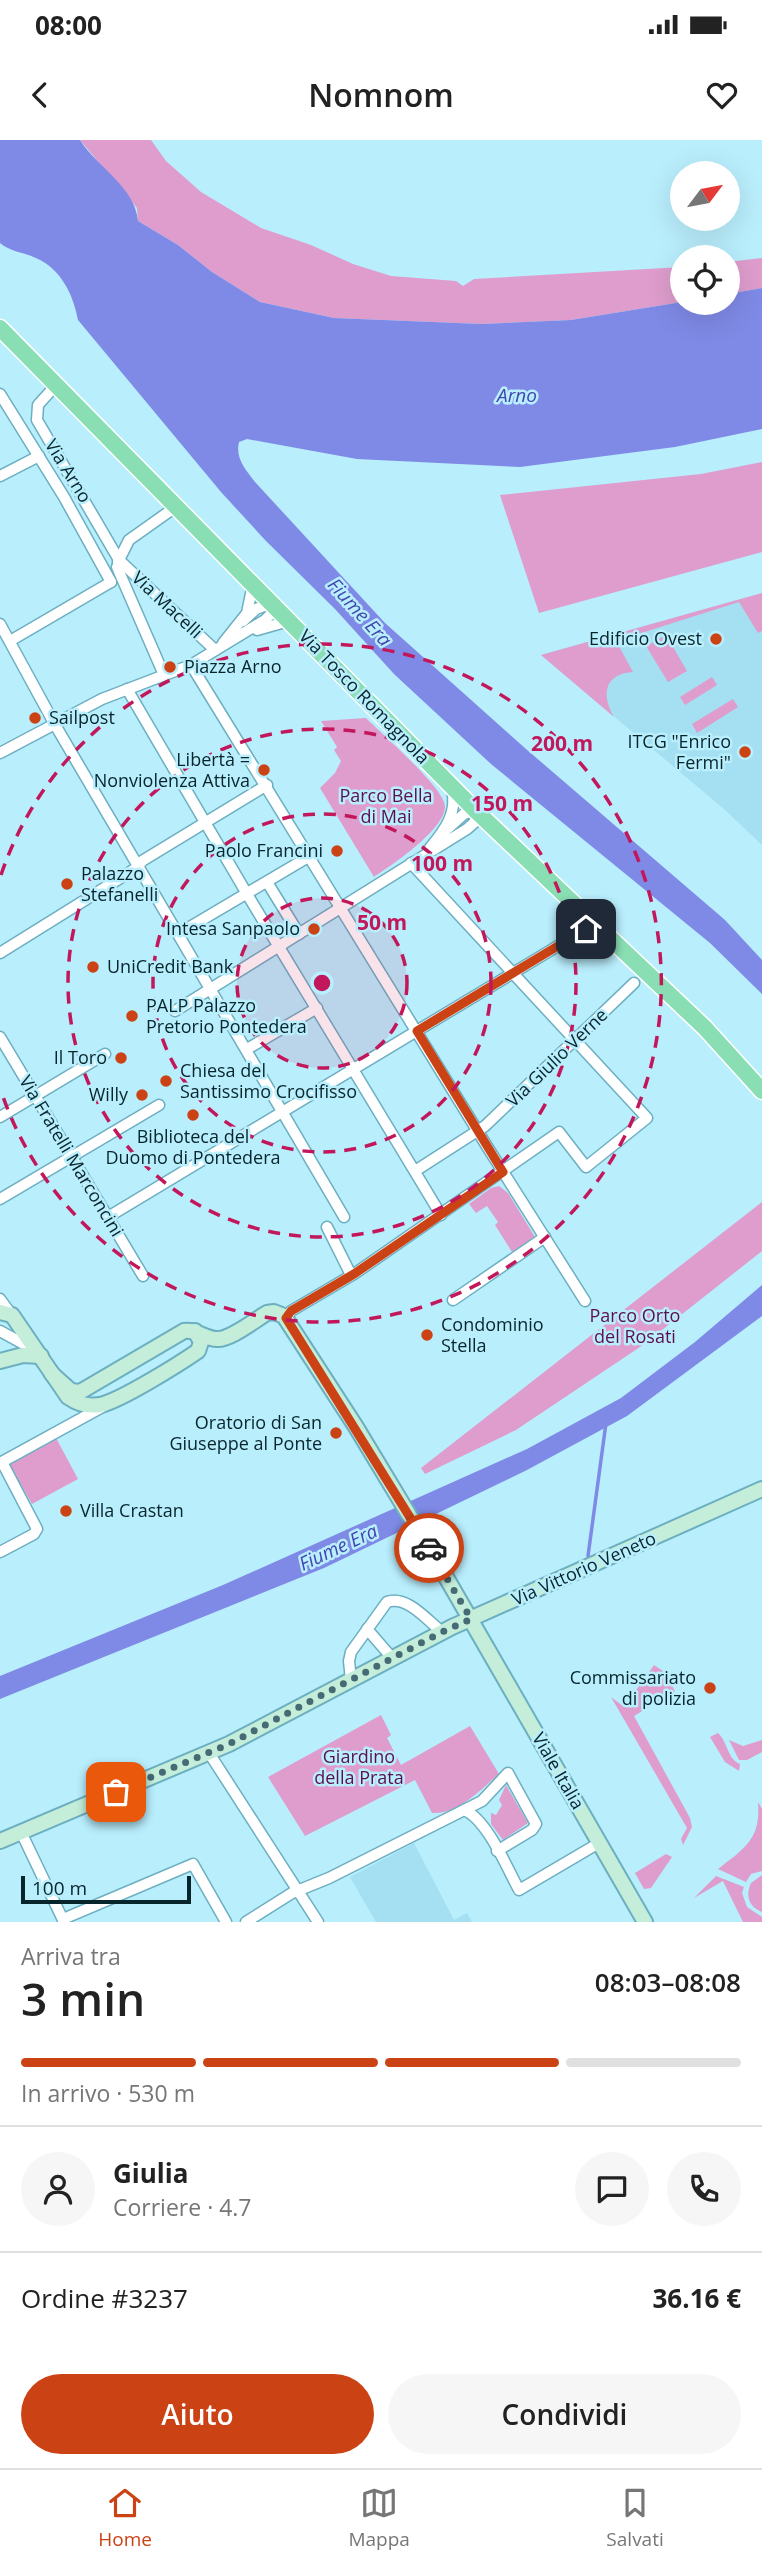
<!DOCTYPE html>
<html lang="it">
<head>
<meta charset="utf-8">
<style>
  body { margin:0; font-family:"Open Sans",sans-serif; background:#f6f6f6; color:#222; height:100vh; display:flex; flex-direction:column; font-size:26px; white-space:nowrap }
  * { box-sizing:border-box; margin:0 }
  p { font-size:23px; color:#767676 }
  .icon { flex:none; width:38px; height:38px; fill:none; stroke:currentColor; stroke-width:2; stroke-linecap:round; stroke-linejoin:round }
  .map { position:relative; height:1782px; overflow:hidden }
  .side { display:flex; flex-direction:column; background:#fff; flex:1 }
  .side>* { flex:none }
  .needle { width:46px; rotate:58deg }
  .tools { position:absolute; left:670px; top:21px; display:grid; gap:14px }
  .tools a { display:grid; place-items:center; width:70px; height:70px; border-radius:50%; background:#fff; box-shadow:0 7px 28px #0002; font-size:35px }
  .scale { position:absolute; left:21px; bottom:18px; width:170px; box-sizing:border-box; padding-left:7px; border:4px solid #08252c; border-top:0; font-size:19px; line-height:24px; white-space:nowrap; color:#08252c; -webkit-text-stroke:5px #b9eefd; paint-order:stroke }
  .pin { position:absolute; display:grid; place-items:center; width:60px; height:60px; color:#fff; margin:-30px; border-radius:14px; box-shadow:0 4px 10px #0006 }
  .courier { position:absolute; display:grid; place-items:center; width:70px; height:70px; margin:-35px; border:5px solid #cb4315; border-radius:50%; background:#fff; color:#222; box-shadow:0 2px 9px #0007 }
  .head em { font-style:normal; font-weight:600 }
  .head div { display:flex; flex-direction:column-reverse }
  .head { display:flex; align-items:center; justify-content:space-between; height:119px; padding:0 21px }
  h1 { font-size:46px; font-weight:600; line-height:52px }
  .bar { display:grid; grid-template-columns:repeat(4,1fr); gap:10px 7px; align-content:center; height:84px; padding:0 21px }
  .bar i { height:9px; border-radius:5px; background:#e0e0e0 }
  .bar .current { background:#cb4315 }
  .bar p { grid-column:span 4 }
  .line { display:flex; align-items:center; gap:18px; padding:0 21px; border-top:2px solid #e0e0e0 }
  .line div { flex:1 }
  .round { display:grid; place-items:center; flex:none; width:74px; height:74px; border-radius:37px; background:#f6f6f6 }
  .button { display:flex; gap:14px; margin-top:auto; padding:14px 21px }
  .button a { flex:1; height:80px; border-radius:42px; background:#cb4315; color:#fff; font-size:28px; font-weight:600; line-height:80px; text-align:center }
  .button a+a { background:#f6f6f6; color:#222 }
  .status { display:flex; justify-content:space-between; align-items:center; height:49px; padding:0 35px; background:#fff; direction:ltr }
  .status svg { height:19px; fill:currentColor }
  header { display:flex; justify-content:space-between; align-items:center; height:91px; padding:0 21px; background:#fff; font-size:32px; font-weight:600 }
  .tab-bar { display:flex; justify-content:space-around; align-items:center; height:98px; border-top:2px solid #e0e0e0; background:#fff; font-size:19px; color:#767676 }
  .tab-bar a { display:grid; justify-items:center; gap:4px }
  .tab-bar .current { color:#cb4315 }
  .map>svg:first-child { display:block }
  .built { fill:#a4e0f1 }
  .green { fill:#de9dcd }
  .water { fill:#7f8ae6 }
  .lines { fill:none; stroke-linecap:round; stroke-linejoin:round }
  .stream { stroke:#7f8ae6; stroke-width:3.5 }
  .street-casing { stroke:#6cafc1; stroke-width:13 }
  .secondary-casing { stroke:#6cafc1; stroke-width:18 }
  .primary-casing { stroke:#fff; stroke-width:19 }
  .street { stroke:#fff; stroke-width:10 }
  .secondary { stroke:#c4eeda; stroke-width:14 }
  .primary { stroke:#8adeb4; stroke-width:16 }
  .done { stroke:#466b75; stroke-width:7; stroke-dasharray:0 12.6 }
  .route { stroke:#cb4315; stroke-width:9 }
  .ring { fill:none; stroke:#c2185b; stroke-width:3.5; stroke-dasharray:12 9 }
  .poi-dot { fill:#cb4315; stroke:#b9eefd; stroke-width:2.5 }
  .labels { text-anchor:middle; stroke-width:5; stroke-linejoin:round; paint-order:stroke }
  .street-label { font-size:18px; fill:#08252c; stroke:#b9eefd }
  .poi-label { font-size:18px; fill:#08252c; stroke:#b9eefd; text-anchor:end }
  .park-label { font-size:18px; fill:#5e0d4f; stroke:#b9eefd }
  .water-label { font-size:19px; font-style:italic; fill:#4345b0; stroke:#b9eefd }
  .centre { fill:#c2185b; stroke:#b9eefd; stroke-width:3.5 }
  .ring-label { font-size:21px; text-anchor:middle; font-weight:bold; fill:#c2185b; stroke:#b9eefd; stroke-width:5; stroke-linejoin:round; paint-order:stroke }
</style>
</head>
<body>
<div class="status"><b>08:00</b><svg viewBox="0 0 49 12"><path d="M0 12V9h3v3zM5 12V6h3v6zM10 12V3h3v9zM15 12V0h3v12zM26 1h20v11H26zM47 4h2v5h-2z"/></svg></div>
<header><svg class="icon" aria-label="back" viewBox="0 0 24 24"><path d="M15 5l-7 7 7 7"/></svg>Nomnom<svg class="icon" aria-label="heart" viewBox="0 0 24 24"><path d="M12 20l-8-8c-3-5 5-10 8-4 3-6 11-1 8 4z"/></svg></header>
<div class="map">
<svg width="762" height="1782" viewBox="0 0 762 1782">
  <rect width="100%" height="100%" fill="#b9eefd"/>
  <g class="built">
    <path d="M762 453V705L724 669 541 515Z"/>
    <path d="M414 1703 454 1780 467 1773 472 1782H376L350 1737Z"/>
  </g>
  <g class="green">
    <path d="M80 0H151L166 21 201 52 261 88 311 105 353 124 391 136 456 141 463 146 474 139 682 127V162L571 180 482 184 334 178 260 162 212 132 178 105 138 81 137 68Z"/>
    <path d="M762 118V148L728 154V122Z"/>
    <path d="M762 322V412L539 473 500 355 701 334Z"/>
    <path d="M762 453V491L758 493 739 462 616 501 633 532C604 534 601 555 614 577L541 515Z"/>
    <path d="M666 495 687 531 668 542 646 506Z"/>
    <path d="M712 537 717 545 685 565 680 557Z"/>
    <path d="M733 559 738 567 697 593 692 584Z"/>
    <path d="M366 578C382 594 444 648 445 666 446 689 391 726 374 737L320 648 335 633 341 621 334 610 337 607 321 581Z"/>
    <path d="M499 1046 508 1053 535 1097 512 1112 495 1085 498 1082 487 1066 476 1073 469 1064 491 1048Z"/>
    <path d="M762 1062V1111L757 1115 643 1205 516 1290 425 1334 421 1328Z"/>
    <path d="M56 1298 78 1339 32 1364 9 1324Z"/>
    <path d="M654 1525 663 1531 675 1551 634 1576 690 1678 692 1687 683 1705 681 1699 687 1688 611 1557 624 1567Z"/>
    <path d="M381 1575 391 1595 387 1598 401 1625 470 1586 499 1634C481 1649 458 1675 432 1673L415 1640 305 1696 268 1637Z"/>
    <path d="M718 1593C728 1602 727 1619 740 1624L739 1631 725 1622 710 1597Z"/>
    <path d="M729 1600 743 1606 762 1600V1612L747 1620H739Z"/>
    <path d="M506 1645 528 1683 503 1700 491 1684V1673L496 1675 502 1665 499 1660Z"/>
    <path d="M758 1662 762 1669V1731L751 1734 746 1742 718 1729C745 1708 761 1699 758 1662Z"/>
    <path d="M666 1714 672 1717 651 1748 644 1749 635 1733Z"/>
    <path d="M762 1735V1772C749 1767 745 1756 751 1743Z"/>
    <path d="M716 1736 744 1747 742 1753 747 1767 762 1777V1782H743L723 1741 694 1758Z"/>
  </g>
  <g class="water">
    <path d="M0 0H80C98 28 135 47 138 81L178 105 212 132 260 162 334 178 482 184 571 180 682 162 728 163V154L762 148V289L675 307 520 327 357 319 247 299 239 302C235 319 246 330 255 342L385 483 526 609 725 780 762 820V854L710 803 491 624 394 534 335 469 266 401 221 352 78 180C73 154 61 129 36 118 23 112 11 112 0 103Z"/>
    <path d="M762 1145V1176L627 1276 527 1330 324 1428 0 1559V1536L223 1445 527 1309 621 1258 695 1202Z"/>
  </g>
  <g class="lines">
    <path class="stream" d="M588 1416 606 1283"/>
    <g class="street-casing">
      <g id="street">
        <path d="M56 245 38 265 37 280 119 420 215 510"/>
        <path d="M0 254 64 357 111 442"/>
        <path d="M0 336 39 316"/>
        <path d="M118 422 129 400 177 366"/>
        <path d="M117 427 164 535"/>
        <path d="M0 484 54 583 344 1077"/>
        <path d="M257 490 289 481"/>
        <path d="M10 501 111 442"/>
        <path d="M223 503 247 473 253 444"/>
        <path d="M191 525 488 1008 585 1161"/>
        <path d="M127 549 247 754 441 1075"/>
        <path d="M0 613 102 559 191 525 265 480 271 474 272 463 256 469 243 481"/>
        <path d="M430 708C444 691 458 673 452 650"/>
        <path d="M267 742 299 794"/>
        <path d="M178 794 310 716"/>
        <path d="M0 813 138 727 142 721 267 645"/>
        <path d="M175 871 467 689 475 682V670L464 674 444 692"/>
        <path d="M0 897 143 1136"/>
        <path d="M247 909 317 868"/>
        <path d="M0 977 105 914"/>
        <path d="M415 1031 485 986 634 843"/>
        <path d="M0 1059 159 965"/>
        <path d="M108 1077 586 789"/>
        <path d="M327 1087 351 1135"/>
        <path d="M0 1159 11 1174"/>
        <path d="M453 1160 545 1097"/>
        <path d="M286 1178 291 1171 354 1134 559 992 586 1027 647 978 411 723"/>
        <path d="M0 1191 33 1209"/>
        <path d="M0 1323 104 1266"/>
        <path d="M0 1412 34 1394 37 1389 2 1322"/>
        <path d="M367 1489 393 1519"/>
        <path d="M351 1540 349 1521 351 1512 387 1462C407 1455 427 1480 442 1492"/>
        <path d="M209 1613 318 1782"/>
        <path d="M464 1670C487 1679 507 1728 519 1750L599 1703"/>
        <path d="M21 1692 64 1782"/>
        <path d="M63 1779 193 1724 226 1782"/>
        <path d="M246 1782 292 1753 329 1738 482 1661 508 1633 536 1684 532 1690 497 1711"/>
      </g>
    </g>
    <g class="secondary-casing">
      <g id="secondary">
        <path d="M0 1172 12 1175 68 1257C78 1264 88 1267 100 1265 120 1261 179 1224 198 1211L201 1202 195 1191"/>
        <path d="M0 1221 23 1215 41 1216"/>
        <path d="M52 1234 71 1251 80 1252 184 1191C196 1189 205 1199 217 1199 230 1200 255 1180 267 1173L274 1172 284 1176 356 1287 435 1418 645 1782"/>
        <path d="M0 1701 229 1604 452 1487 762 1349"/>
      </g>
    </g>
    <g class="primary-casing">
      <path id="primary" d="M0 188 475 670 705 888 762 951"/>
    </g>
    <use href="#street" class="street"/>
    <use href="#secondary" class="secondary"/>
    <use href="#primary" class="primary"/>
  </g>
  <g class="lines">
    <path class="done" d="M116 1652 229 1604 442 1492 471 1479 429 1408"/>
    <path class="route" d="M429 1408 286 1178 291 1171 354 1134 503 1032 417 891 586 789"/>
  </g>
  <circle cx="322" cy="843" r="85" fill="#c2185b" fill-opacity=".12"/>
  <g class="ring">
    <circle cx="322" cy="843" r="85"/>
    <circle cx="322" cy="843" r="169"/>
    <circle cx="322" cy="843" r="254"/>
    <path d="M1 735A339 339 0 1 1 1 951"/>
  </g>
  <g class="poi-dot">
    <circle cx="716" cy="499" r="7"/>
    <circle cx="170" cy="527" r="7"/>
    <circle cx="35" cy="578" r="7"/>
    <circle cx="745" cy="612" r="7"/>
    <circle cx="264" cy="630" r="7"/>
    <circle cx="337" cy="711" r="7"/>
    <circle cx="67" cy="744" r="7"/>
    <circle cx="314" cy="789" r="7"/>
    <circle cx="93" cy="827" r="7"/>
    <circle cx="132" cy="876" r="7"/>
    <circle cx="121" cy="918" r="7"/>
    <circle cx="166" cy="941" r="7"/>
    <circle cx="142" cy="955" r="7"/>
    <circle cx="193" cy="975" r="7"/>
    <circle cx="427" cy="1195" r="7"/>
    <circle cx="336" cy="1293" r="7"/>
    <circle cx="66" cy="1371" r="7"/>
    <circle cx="710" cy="1548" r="7"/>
  </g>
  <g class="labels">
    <g class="street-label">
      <text transform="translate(68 331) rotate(58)" y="6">Via Arno</text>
      <text transform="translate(167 465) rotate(43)" y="6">Via Macelli</text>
      <text transform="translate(364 557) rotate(46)" y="6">Via Tosco Romagnola</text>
      <text transform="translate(557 918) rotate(-44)" y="6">Via Giulio Verne</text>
      <text transform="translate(71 1016) rotate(59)" y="6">Via Fratelli Marconcini</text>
      <text transform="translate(584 1429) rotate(-24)" y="6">Via Vittorio Veneto</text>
      <text transform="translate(558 1631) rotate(60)" y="6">Viale Italia</text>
    </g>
    <g class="poi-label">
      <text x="702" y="505">Edificio Ovest</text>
      <text x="184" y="533" text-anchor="start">Piazza Arno</text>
      <text x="49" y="584" text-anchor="start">Sailpost</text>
      <text x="731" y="608">ITCG "Enrico<tspan x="731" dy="21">Fermi"</tspan></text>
      <text x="250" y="626">Libertà =<tspan x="250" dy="21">Nonviolenza Attiva</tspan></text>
      <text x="323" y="717">Paolo Francini</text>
      <text x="81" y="740" text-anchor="start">Palazzo<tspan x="81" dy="21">Stefanelli</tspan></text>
      <text x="300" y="795">Intesa Sanpaolo</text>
      <text x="107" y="833" text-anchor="start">UniCredit Bank</text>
      <text x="146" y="872" text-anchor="start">PALP Palazzo<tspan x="146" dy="21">Pretorio Pontedera</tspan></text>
      <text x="107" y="924">Il Toro</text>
      <text x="180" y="937" text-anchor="start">Chiesa del<tspan x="180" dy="21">Santissimo Crocifisso</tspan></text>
      <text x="128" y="961">Willy</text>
      <text x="193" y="1003" text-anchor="middle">Biblioteca del<tspan x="193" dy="21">Duomo di Pontedera</tspan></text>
      <text x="441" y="1191" text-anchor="start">Condominio<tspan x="441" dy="21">Stella</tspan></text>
      <text x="322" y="1289">Oratorio di San<tspan x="322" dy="21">Giuseppe al Ponte</tspan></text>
      <text x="80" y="1377" text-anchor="start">Villa Crastan</text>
      <text x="696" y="1544">Commissariato<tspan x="696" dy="21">di polizia</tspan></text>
    </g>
    <g class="park-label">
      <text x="386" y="662">Parco Bella<tspan x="386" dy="21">di Mai</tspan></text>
      <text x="635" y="1182">Parco Orto<tspan x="635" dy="21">del Rosati</tspan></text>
      <text x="359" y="1623">Giardino<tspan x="359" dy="21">della Prata</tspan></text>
    </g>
    <g class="water-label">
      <text x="517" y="262">Arno</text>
      <text transform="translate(360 472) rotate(48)" y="7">Fiume Era</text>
      <text transform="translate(338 1407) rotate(-25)" y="7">Fiume Era</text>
    </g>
  </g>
  <circle cx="322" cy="843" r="10" class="centre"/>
  <g class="ring-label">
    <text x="562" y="611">200 m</text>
    <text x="502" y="671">150 m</text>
    <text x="442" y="731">100 m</text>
    <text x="382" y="790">50 m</text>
  </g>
</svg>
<div class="tools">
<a><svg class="needle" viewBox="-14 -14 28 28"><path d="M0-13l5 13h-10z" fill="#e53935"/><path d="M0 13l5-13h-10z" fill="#767676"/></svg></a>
<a><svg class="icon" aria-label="locate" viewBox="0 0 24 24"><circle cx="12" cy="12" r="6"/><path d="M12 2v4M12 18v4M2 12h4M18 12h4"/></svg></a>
</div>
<div class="scale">100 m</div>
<div class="pin" style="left:116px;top:1652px;background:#ea580c"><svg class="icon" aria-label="bag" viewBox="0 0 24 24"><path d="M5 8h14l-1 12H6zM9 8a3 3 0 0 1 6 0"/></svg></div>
<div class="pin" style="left:586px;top:789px;background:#1f2937"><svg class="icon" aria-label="home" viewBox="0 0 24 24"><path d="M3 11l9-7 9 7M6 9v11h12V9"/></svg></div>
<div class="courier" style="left:429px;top:1408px"><svg class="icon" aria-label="car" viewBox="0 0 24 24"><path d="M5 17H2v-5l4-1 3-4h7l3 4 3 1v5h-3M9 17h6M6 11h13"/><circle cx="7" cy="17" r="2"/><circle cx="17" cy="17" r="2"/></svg></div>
</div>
<section class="side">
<div class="head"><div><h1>3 min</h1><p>Arriva tra</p></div><em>08:03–08:08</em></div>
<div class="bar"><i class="current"></i><i class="current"></i><i class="current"></i><i></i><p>In arrivo · 530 m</p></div>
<div class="line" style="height:126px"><a class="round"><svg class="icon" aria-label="person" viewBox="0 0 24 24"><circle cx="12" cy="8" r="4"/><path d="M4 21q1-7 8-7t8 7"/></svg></a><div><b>Giulia</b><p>Corriere · 4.7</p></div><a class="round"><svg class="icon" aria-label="chat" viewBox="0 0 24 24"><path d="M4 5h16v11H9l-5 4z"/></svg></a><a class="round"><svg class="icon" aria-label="phone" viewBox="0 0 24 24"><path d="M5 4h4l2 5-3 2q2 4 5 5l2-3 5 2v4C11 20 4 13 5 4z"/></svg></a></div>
<div class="line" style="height:91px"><div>Ordine #3237</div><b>36.16 €</b></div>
<div class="button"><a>Aiuto</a><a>Condividi</a></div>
</section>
<nav class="tab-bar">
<a class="current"><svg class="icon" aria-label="home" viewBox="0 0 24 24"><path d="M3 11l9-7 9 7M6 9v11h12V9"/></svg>Home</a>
<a><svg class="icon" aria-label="map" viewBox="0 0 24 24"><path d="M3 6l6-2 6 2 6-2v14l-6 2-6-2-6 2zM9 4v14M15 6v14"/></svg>Mappa</a>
<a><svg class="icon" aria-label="saved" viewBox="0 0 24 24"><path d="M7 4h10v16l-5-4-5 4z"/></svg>Salvati</a>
</nav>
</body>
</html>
